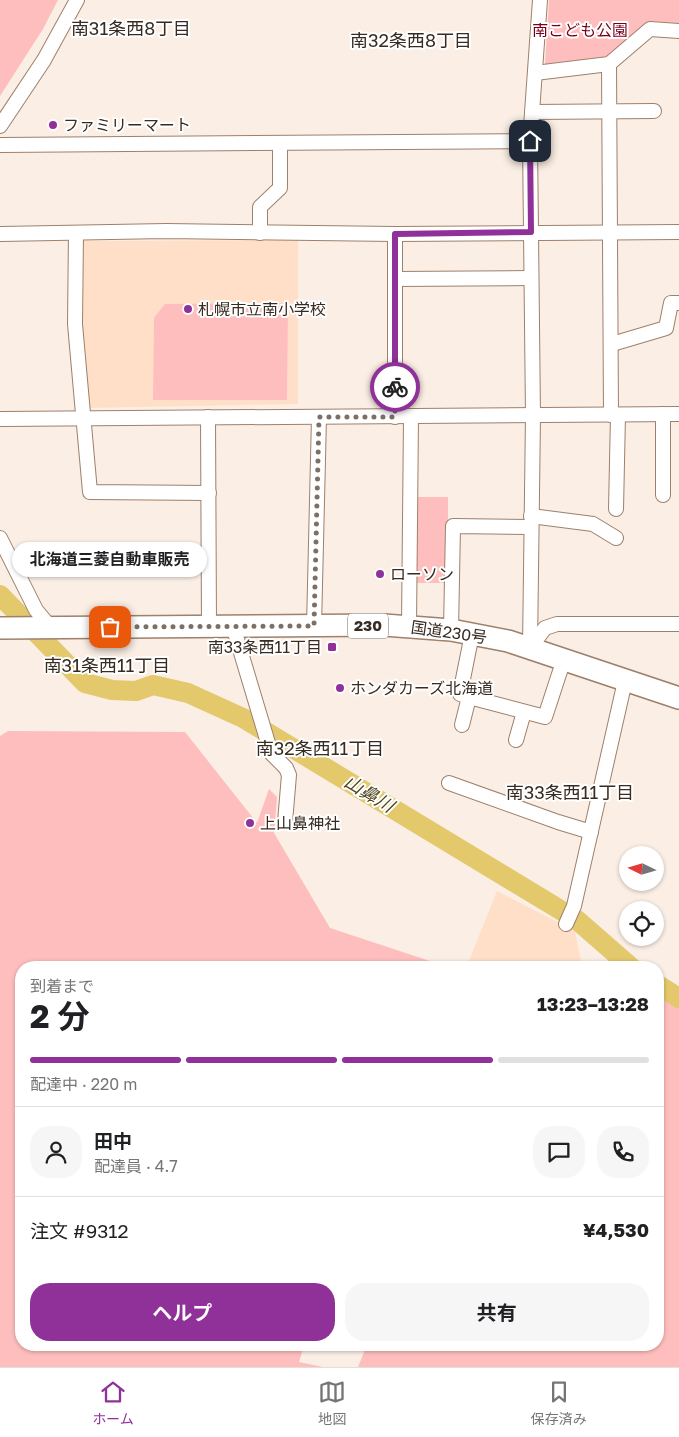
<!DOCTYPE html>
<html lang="ja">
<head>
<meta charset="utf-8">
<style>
  body { margin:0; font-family:"Golos Text","Noto Sans JP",sans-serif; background:#f6f6f6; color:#202124; height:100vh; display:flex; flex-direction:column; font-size:19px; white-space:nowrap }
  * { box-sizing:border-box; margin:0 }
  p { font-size:16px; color:#757577 }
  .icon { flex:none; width:28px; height:28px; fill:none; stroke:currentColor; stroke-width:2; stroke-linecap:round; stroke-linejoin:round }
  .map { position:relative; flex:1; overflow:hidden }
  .panel { position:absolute; left:15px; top:961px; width:649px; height:390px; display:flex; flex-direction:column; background:#fff; border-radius:20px; box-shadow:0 1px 4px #0004 }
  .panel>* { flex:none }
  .needle { width:32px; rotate:275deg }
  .controls { position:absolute; left:619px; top:846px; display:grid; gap:10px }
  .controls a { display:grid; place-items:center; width:45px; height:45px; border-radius:50%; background:#fff; box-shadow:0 1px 4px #0004; font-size:25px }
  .pin { position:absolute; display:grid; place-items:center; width:42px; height:42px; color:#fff; margin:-21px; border-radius:10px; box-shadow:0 2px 8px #0006 }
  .courier { position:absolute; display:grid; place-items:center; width:50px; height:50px; margin:-25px; border:4px solid #903099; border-radius:50%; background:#fff; color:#222; box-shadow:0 1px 6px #0007 }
  .bubble { position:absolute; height:35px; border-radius:18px; background:#fff; box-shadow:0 1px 4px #0004; font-size:16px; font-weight:700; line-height:35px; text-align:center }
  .head em { font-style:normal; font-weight:700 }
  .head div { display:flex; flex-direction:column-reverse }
  .head { display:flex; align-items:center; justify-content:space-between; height:85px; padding:0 15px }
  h1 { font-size:32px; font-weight:700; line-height:38px }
  .bar { display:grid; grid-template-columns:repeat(4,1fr); gap:8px 5px; align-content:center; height:60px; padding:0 15px }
  .bar i { height:6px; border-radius:4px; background:#e0e0e0 }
  .bar .selected { background:#903099 }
  .bar p { grid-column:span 4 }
  .line { display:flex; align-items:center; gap:12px; padding:0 15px; border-top:1px solid #e0e0e0 }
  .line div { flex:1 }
  .round { display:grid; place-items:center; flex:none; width:52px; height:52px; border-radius:20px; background:#f6f6f6 }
  .button { display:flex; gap:10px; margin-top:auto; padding:10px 15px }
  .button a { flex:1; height:58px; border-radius:20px; background:#903099; color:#fff; font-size:20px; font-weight:700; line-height:58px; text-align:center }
  .button a+a { background:#f6f6f6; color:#202124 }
  .dock { display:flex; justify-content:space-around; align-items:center; height:70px; border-top:1px solid #e0e0e0; background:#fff; font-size:14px; color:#757577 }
  .dock a { display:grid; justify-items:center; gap:2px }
  .dock .selected { color:#903099 }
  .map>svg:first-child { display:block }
  .built { fill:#ffdfc8 }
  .green { fill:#febebd }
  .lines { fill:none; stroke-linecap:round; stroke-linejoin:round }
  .river { stroke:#e3c86c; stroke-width:20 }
  .minor-casing { stroke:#9e806b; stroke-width:16 }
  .highway-casing { stroke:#9e806b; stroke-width:24 }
  .minor { stroke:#fff; stroke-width:14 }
  .highway { stroke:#fff; stroke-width:21 }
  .done { stroke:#7c6f66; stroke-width:5; stroke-dasharray:0 9 }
  .route { stroke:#903099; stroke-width:6 }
  .poi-dot { fill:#903099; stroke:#fff; stroke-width:2 }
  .labels { text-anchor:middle; stroke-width:4; stroke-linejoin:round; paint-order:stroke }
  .shield { fill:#fff; stroke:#736b64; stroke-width:1 }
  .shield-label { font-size:15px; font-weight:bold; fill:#372b22 }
  .park-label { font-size:16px; fill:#77001a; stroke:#fff }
  .poi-label { font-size:16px; fill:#372b22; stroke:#fff; text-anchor:start }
  .street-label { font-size:16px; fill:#372b22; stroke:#fff }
  .neighbourhood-label { font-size:18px; fill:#372b22; stroke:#fff }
  .water-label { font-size:18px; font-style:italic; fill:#4f441d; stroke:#fff }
</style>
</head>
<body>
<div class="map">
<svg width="679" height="1367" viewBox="0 0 679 1367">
  <rect width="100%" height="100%" fill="#fbeee4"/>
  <g class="built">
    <path d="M298 240V404L86 408 78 325 79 241Z"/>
    <path d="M497 891 575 931 582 967 466 968Z"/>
  </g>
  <g class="green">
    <path d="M0 0H58L43 29 0 96Z"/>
    <path d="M549 0H679V23L648 22 611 56 545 64Z"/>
    <path d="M288 303 287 400H153L154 318 165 304Z"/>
    <rect x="415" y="497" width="33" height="86"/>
    <path d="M8 731 185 732 257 823 269 789 277 797 274 833 330 928 448 967 21 968V1345H304L299 1362 323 1367H0V736Z"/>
    <path d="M658 997 679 1007V1367H358L367 1345H658Z"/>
  </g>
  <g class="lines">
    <g class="river">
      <path d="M0 595 85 683 112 690 136 691 153 685 188 693 243 718 577 920 632 968"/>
      <path d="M658 985 679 998"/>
    </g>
    <g class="minor-casing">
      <g id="minor">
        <path d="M609 64 611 415"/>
        <path d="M535 73 609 64 650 29 679 31"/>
        <path d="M532 112 654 111"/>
        <path d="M0 126 44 60 77 0"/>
        <path d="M0 145 530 141"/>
        <path d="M76 233 75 324 90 492 209 493"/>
        <path d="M260 233V207L280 188V144"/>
        <path d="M0 234 166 231 395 234 679 232"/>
        <path d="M395 234V417"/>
        <path d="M395 279 531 278"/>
        <path d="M612 344 666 328 671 303H679"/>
        <path d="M663 414V495"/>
        <path d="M208 417 209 626"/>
        <path d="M0 419 679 414"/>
        <path d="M616 509 618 415"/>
        <path d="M531 516 593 524 616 538"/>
        <path d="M0 538 36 610 51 628"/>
        <path d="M233 626 271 753 286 768 289 775 285 822"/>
        <path d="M409 626 411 417"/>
        <path d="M314 627 319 417"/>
        <path d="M451 630 453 526 531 527"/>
        <path d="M472 634 460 694 469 697 545 717 564 659"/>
        <path d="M530 648 533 416 530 141 540 0"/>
        <path d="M530 648 545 628 557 624H679"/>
        <path d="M462 725 469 697"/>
        <path d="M516 740 524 712"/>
        <path d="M449 783 558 822 591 832"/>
        <path d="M566 924 574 906 625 681"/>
      </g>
    </g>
    <g class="highway-casing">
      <path id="highway" d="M0 628 384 625 451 630 508 641 679 698"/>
    </g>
    <use href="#minor" class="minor"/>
    <use href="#highway" class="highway"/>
  </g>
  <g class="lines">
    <path class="done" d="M110 627 314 626 319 417H395V387"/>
    <path class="route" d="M395 387V234L531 232 530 141"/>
  </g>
  <g class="poi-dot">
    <circle cx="53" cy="125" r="5"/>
    <circle cx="188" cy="309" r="5"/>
    <circle cx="380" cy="574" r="5"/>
    <rect x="327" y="642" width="10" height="10" rx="2.5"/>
    <circle cx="340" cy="688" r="5"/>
    <circle cx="250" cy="823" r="5"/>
  </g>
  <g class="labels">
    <rect class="shield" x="348" y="613.5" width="40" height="25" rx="4"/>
    <g class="shield-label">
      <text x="368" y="631">230</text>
    </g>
    <g class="park-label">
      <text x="580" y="36">南こども公園</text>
    </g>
    <g class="poi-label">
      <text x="63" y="131">ファミリーマート</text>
      <text x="198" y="315">札幌市立南小学校</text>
      <text x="390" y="580">ローソン</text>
      <text x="322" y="653" text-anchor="end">南33条西11丁目</text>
      <text x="350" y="694">ホンダカーズ北海道</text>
      <text x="260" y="829">上山鼻神社</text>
    </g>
    <g class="street-label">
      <text transform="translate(449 632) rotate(8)" y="6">国道230号</text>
    </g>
    <g class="neighbourhood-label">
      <text x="131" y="35">南31条西8丁目</text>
      <text x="411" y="47">南32条西8丁目</text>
      <text x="107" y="672">南31条西11丁目</text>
      <text x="320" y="755">南32条西11丁目</text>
      <text x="570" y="799">南33条西11丁目</text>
    </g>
    <g class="water-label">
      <text transform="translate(369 794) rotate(31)" y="6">山鼻川</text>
    </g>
  </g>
</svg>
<div class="controls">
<a><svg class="needle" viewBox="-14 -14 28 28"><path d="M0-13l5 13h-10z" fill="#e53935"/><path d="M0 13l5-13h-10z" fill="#757577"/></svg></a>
<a><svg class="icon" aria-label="locate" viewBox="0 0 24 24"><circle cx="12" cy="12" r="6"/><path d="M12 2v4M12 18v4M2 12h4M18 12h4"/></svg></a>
</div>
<div class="pin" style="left:110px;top:627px;background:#ea580c"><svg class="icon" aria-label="bag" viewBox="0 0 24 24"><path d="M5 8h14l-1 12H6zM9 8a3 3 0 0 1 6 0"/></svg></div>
<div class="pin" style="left:530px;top:141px;background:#1f2937"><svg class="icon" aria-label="home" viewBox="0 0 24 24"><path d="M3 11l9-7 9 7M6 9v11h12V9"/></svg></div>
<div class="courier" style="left:395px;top:387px"><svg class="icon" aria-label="bike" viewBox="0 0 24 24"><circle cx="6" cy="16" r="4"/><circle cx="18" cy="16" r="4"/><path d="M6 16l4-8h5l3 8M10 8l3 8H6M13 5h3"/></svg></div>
<div class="bubble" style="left:12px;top:542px;width:195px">北海道三菱自動車販売</div>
<section class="panel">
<div class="head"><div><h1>2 分</h1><p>到着まで</p></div><em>13:23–13:28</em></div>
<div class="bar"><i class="selected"></i><i class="selected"></i><i class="selected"></i><i></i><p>配達中 · 220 m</p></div>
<div class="line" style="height:90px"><a class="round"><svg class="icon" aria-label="person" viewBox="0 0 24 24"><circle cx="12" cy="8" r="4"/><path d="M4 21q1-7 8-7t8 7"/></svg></a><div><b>田中</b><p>配達員 · 4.7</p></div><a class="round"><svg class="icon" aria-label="chat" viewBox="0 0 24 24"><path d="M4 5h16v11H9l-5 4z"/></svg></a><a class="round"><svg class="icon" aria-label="phone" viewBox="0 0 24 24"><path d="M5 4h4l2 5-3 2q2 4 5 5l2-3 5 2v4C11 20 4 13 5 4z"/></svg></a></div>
<div class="line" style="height:65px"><div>注文 #9312</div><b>¥4,530</b></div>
<div class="button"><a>ヘルプ</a><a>共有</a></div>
</section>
</div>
<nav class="dock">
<a class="selected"><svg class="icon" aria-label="home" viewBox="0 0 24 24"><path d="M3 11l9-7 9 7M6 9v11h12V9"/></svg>ホーム</a>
<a><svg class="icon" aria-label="map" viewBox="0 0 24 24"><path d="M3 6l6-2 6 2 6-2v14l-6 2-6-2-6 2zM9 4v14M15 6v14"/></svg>地図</a>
<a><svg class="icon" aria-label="saved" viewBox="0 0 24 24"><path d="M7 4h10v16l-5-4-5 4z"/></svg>保存済み</a>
</nav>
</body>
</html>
